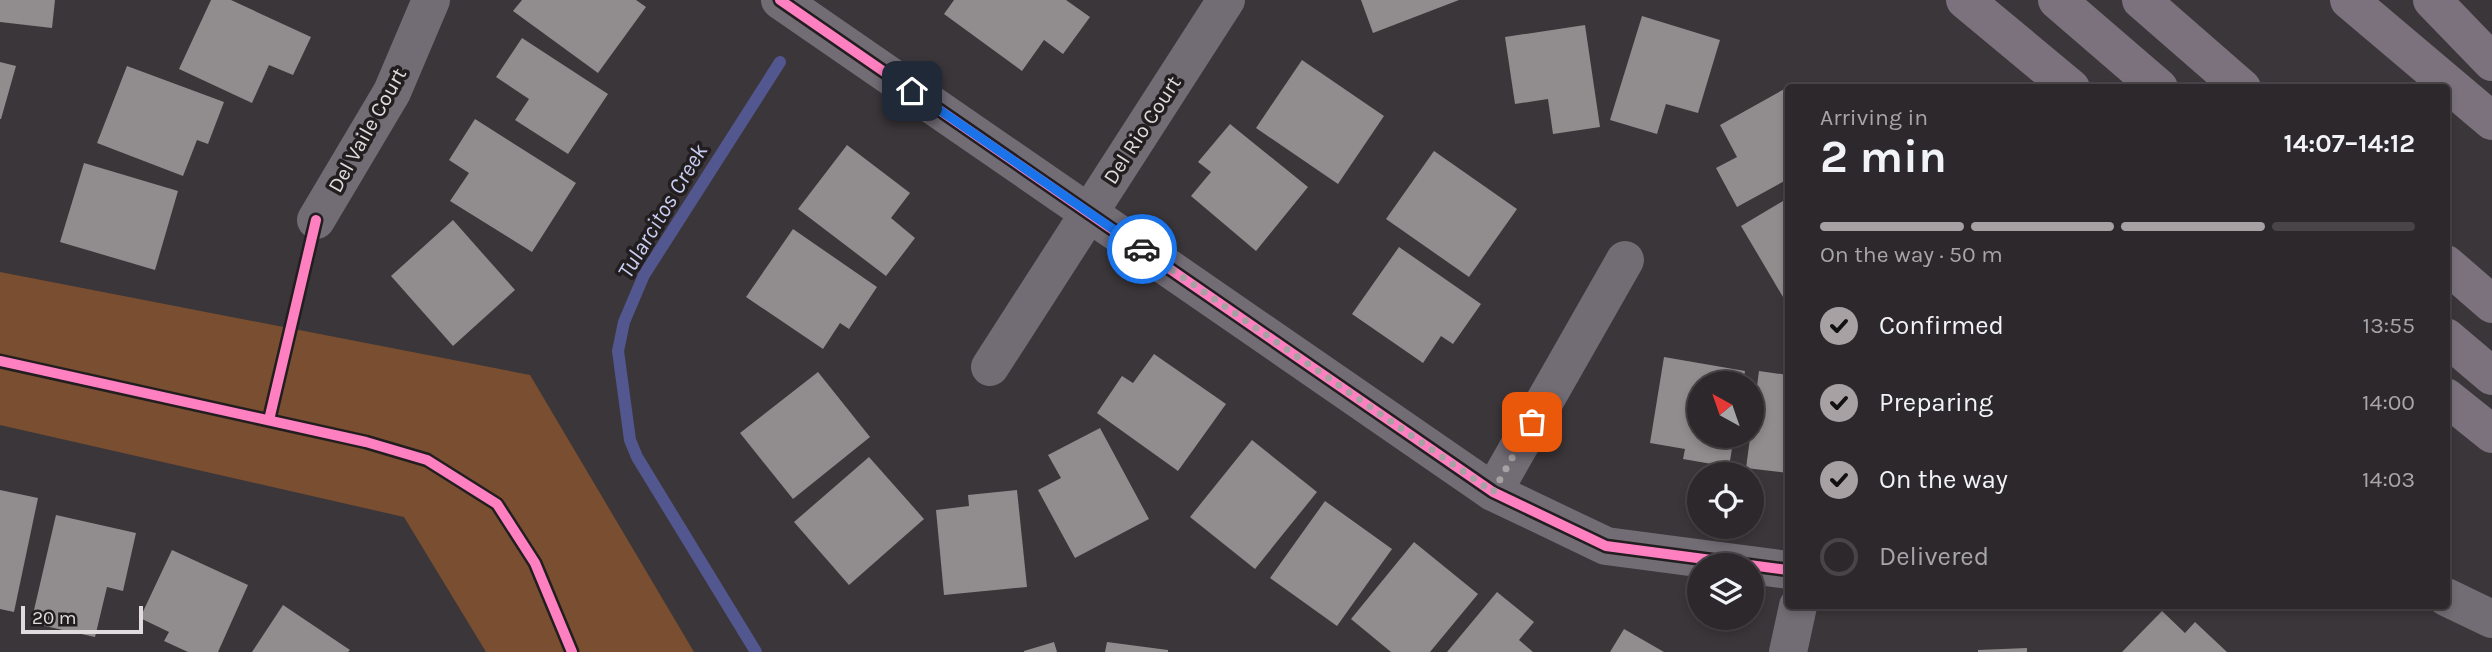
<!DOCTYPE html>
<html lang="en">
<head>
<meta charset="utf-8">
<style>
  body { margin:0; font-family:Karla,sans-serif; background:#383437; color:#f1f3f6; height:100vh; display:flex; flex-direction:column; font-size:26px; white-space:nowrap }
  * { box-sizing:border-box; margin:0 }
  p { font-size:23px; color:#a6a6a9 }
  .icon { flex:none; width:38px; height:38px; fill:none; stroke:currentColor; stroke-width:2; stroke-linecap:round; stroke-linejoin:round }
  .map { position:relative; flex:1; overflow:hidden }
  .sheet { position:absolute; left:1785px; top:84px; width:665px; height:525px; display:flex; flex-direction:column; background:#2c282b; border-radius:7px; box-shadow:0 4px 10px #0003,0 0 0 2px #484447 }
  .sheet>* { flex:none }
  .needle { width:46px; rotate:320deg }
  .buttons { position:absolute; left:1687px; top:371px; display:grid; gap:14px }
  .buttons a { display:grid; place-items:center; width:77px; height:77px; border-radius:50%; background:#2c282b; box-shadow:0 4px 10px #0003,0 0 0 2px #484447; font-size:35px }
  .scale { position:absolute; left:21px; bottom:18px; width:122px; box-sizing:border-box; padding-left:7px; border:4px solid #e2dbde; border-top:0; font-size:19px; line-height:24px; white-space:nowrap; color:#e2dbde; -webkit-text-stroke:5px #221d1f; paint-order:stroke }
  .pin { position:absolute; display:grid; place-items:center; width:60px; height:60px; color:#fff; margin:-30px; border-radius:14px; box-shadow:0 4px 10px #0006 }
  .courier { position:absolute; display:grid; place-items:center; width:70px; height:70px; margin:-35px; border:5px solid #1a73e8; border-radius:50%; background:#fff; color:#222; box-shadow:0 2px 9px #0007 }
  .head em { font-style:normal; font-weight:700 }
  .head div { display:flex; flex-direction:column-reverse }
  .head { display:flex; align-items:center; justify-content:space-between; height:119px; padding:0 35px }
  h1 { font-size:46px; font-weight:700; line-height:52px }
  .bar { display:grid; grid-template-columns:repeat(4,1fr); gap:10px 7px; align-content:center; height:84px; padding:0 35px }
  .bar i { height:9px; border-radius:5px; background:#484447 }
  .bar .current { background:#a8a1a4 }
  .bar p { grid-column:span 4 }
  ol { padding:0 35px; list-style:none }
  li { display:flex; align-items:center; gap:21px; height:77px }
  li p { margin-inline-start:auto }
  li .icon { padding:7px; border-radius:50%; background:#a8a1a4; color:#111; stroke-width:4 }
  li:last-child { color:#a6a6a9 }
  li i { width:38px; height:38px; border:4px solid #484447; border-radius:50% }
  .map>svg:first-child { display:block }
  .green { fill:#7a4e30 }
  .lines { fill:none; stroke-linecap:round; stroke-linejoin:round }
  .stream { stroke:#53578f; stroke-width:12 }
  .building { fill:#918c8d }
  .minor { stroke:#726c75; stroke-width:38 }
  .highway { stroke:#7b727d; stroke-width:38 }
  .cycleway-casing { stroke:#221d1f; stroke-width:15 }
  .cycleway { stroke:#ff80c0; stroke-width:10 }
  .done { stroke:#a8a1a4; stroke-width:7; stroke-dasharray:0 12.6 }
  .route { stroke:#1a73e8; stroke-width:9 }
  .labels { text-anchor:middle; stroke-width:7; stroke-linejoin:round; paint-order:stroke }
  .street-label { font-size:21px; fill:#e2dbde; stroke:#221d1f }
  .water-label { font-size:23px; font-style:italic; fill:#c9cef2; stroke:#221d1f }
</style>
</head>
<body>
<div class="map">
<svg width="2492" height="652" viewBox="0 0 2492 652">
  <rect width="100%" height="100%" fill="#3b3639"/>
  <path class="green" d="M0 272 530 375 694 652H486L404 517 0 425Z"/>
  <g class="lines">
    <path class="stream" d="M756 652 637 457 630 440 618 351 624 322 644 275 780 62"/>
  </g>
  <g class="building">
    <path d="M0 0H55L52 28 0 22Z"/>
    <path d="M211 0H231L311 37 293 75 269 65 252 103 179 69Z"/>
    <path d="M522 0H636L646 7 598 73 513 11Z"/>
    <path d="M954 0H1066L1090 17 1063 54 1044 40 1022 71 944 14Z"/>
    <path d="M1361 0H1459L1373 33Z"/>
    <path d="M1642 16 1720 40 1698 113 1666 104 1657 134 1610 120Z"/>
    <path d="M1585 25 1600 127 1553 134 1548 99 1515 104 1505 37Z"/>
    <path d="M522 38 608 94 568 154 515 120 529 99 496 77Z"/>
    <path d="M1302 60 1384 116 1338 184 1256 128Z"/>
    <path d="M0 62 16 66 1 119H0Z"/>
    <path d="M127 66 224 102 208 144 197 140 183 176 97 143Z"/>
    <path d="M1788 87V179L1737 207 1716 168 1737 157 1720 125Z"/>
    <path d="M475 119 576 183 532 252 450 201 469 173 449 160Z"/>
    <path d="M1230 124 1308 187 1256 251 1191 196 1211 172 1198 162Z"/>
    <path d="M847 145 910 193 891 218 915 238 886 276 798 209Z"/>
    <path d="M1434 151 1517 209 1469 277 1386 219Z"/>
    <path d="M84 163 178 191 155 270 60 242Z"/>
    <path d="M1788 198V293L1783 297 1741 226Z"/>
    <path d="M453 220 515 290 453 346 391 276Z"/>
    <path d="M793 229 877 287 849 329 840 323 823 349 746 297Z"/>
    <path d="M1399 247 1481 304 1453 344 1441 336 1423 363 1352 314Z"/>
    <path d="M1154 354 1226 404 1178 471 1097 413 1122 376 1133 383Z"/>
    <path d="M1664 357 1745 371 1743 383H1699V436H1734L1729 467 1683 459 1685 449 1650 443Z"/>
    <path d="M1759 371 1788 375V473L1746 468Z"/>
    <path d="M818 372 870 437 793 499 740 433Z"/>
    <path d="M1100 428 1149 519 1075 558 1038 490 1061 478 1048 455Z"/>
    <path d="M1252 440 1317 492 1255 569 1190 517Z"/>
    <path d="M869 457 924 519 849 585 794 522Z"/>
    <path d="M0 490 38 498 14 612 0 609Z"/>
    <path d="M1017 490 1027 587 944 595 936 510 969 506 968 495Z"/>
    <path d="M1325 501 1392 549 1337 626 1270 578Z"/>
    <path d="M56 515 136 533 123 591 107 587 95 637 31 623Z"/>
    <path d="M1414 542 1478 594 1430 652H1391L1351 619Z"/>
    <path d="M172 550 248 585 218 652H188L164 641 169 632 140 618Z"/>
    <path d="M1497 592 1534 622 1519 640 1533 652H1447Z"/>
    <path d="M283 605 350 650 348 652H252Z"/>
    <path d="M2162 611 2185 633 2195 622 2227 652H2122Z"/>
    <path d="M1624 629 1664 652H1610Z"/>
    <path d="M1054 642 1057 652H1024V651Z"/>
    <path d="M1107 642 1168 650V652H1105Z"/>
    <path d="M2027 648V652H1978V650Z"/>
  </g>
  <g class="lines">
    <g class="minor">
      <path d="M780 0 1493 492 1606 546 1788 570"/>
      <path d="M316 220 392 92 431 0"/>
      <path d="M990 367 1226 0"/>
      <path d="M1493 492 1625 260"/>
      <path d="M2446 597 2492 619"/>
      <path d="M1788 652 1798 606"/>
    </g>
    <g class="highway">
      <path d="M1965 0 2071 88"/>
      <path d="M2057 0 2159 88"/>
      <path d="M2141 0 2242 88"/>
      <path d="M2349 0 2492 121"/>
      <path d="M2432 0 2492 62"/>
      <path d="M2446 264 2492 304"/>
      <path d="M2446 337 2492 376"/>
      <path d="M2446 397 2492 434"/>
    </g>
    <g class="cycleway-casing">
      <g id="cycleway">
        <path d="M780 0 1493 492 1606 546 1788 570"/>
        <path d="M0 361 366 442 427 460 497 504 535 563 572 652"/>
        <path d="M269 420 316 220"/>
      </g>
    </g>
    <use href="#cycleway" class="cycleway"/>
  </g>
  <g class="lines">
    <path class="done" d="M1142 249 1493 492 1532 422"/>
    <path class="route" d="M912 91 1142 249"/>
  </g>
  <g class="labels">
    <g class="street-label">
      <text transform="translate(367 130) rotate(-61)" y="7">Del Vaile Court</text>
      <text transform="translate(1142 130) rotate(-57)" y="7">Del Rio Court</text>
    </g>
    <g class="water-label">
      <text transform="translate(662 211) rotate(-59)" y="8">Tularcitos Creek</text>
    </g>
  </g>
</svg>
<div class="buttons">
<a><svg class="needle" viewBox="-14 -14 28 28"><path d="M0-13l5 13h-10z" fill="#e53935"/><path d="M0 13l5-13h-10z" fill="#a6a6a9"/></svg></a>
<a><svg class="icon" aria-label="locate" viewBox="0 0 24 24"><circle cx="12" cy="12" r="6"/><path d="M12 2v4M12 18v4M2 12h4M18 12h4"/></svg></a>
<a><svg class="icon" aria-label="layers" viewBox="0 0 24 24"><path d="M12 4l9 5-9 5-9-5zM3 14l9 5 9-5"/></svg></a>
</div>
<div class="scale">20 m</div>
<div class="pin" style="left:1532px;top:422px;background:#ea580c"><svg class="icon" aria-label="bag" viewBox="0 0 24 24"><path d="M5 8h14l-1 12H6zM9 8a3 3 0 0 1 6 0"/></svg></div>
<div class="pin" style="left:912px;top:91px;background:#1f2937"><svg class="icon" aria-label="home" viewBox="0 0 24 24"><path d="M3 11l9-7 9 7M6 9v11h12V9"/></svg></div>
<div class="courier" style="left:1142px;top:249px"><svg class="icon" aria-label="car" viewBox="0 0 24 24"><path d="M5 17H2v-5l4-1 3-4h7l3 4 3 1v5h-3M9 17h6M6 11h13"/><circle cx="7" cy="17" r="2"/><circle cx="17" cy="17" r="2"/></svg></div>
<section class="sheet">
<div class="head"><div><h1>2 min</h1><p>Arriving in</p></div><em>14:07–14:12</em></div>
<div class="bar"><i class="current"></i><i class="current"></i><i class="current"></i><i></i><p>On the way · 50 m</p></div>
<ol>
<li><svg class="icon" aria-label="check" viewBox="0 0 24 24"><path d="M5 12l5 5 9-10"/></svg>Confirmed<p>13:55</p></li>
<li><svg class="icon" aria-label="check" viewBox="0 0 24 24"><path d="M5 12l5 5 9-10"/></svg>Preparing<p>14:00</p></li>
<li><svg class="icon" aria-label="check" viewBox="0 0 24 24"><path d="M5 12l5 5 9-10"/></svg>On the way<p>14:03</p></li>
<li><i></i>Delivered</li>
</ol>
</section>
</div>
</body>
</html>
